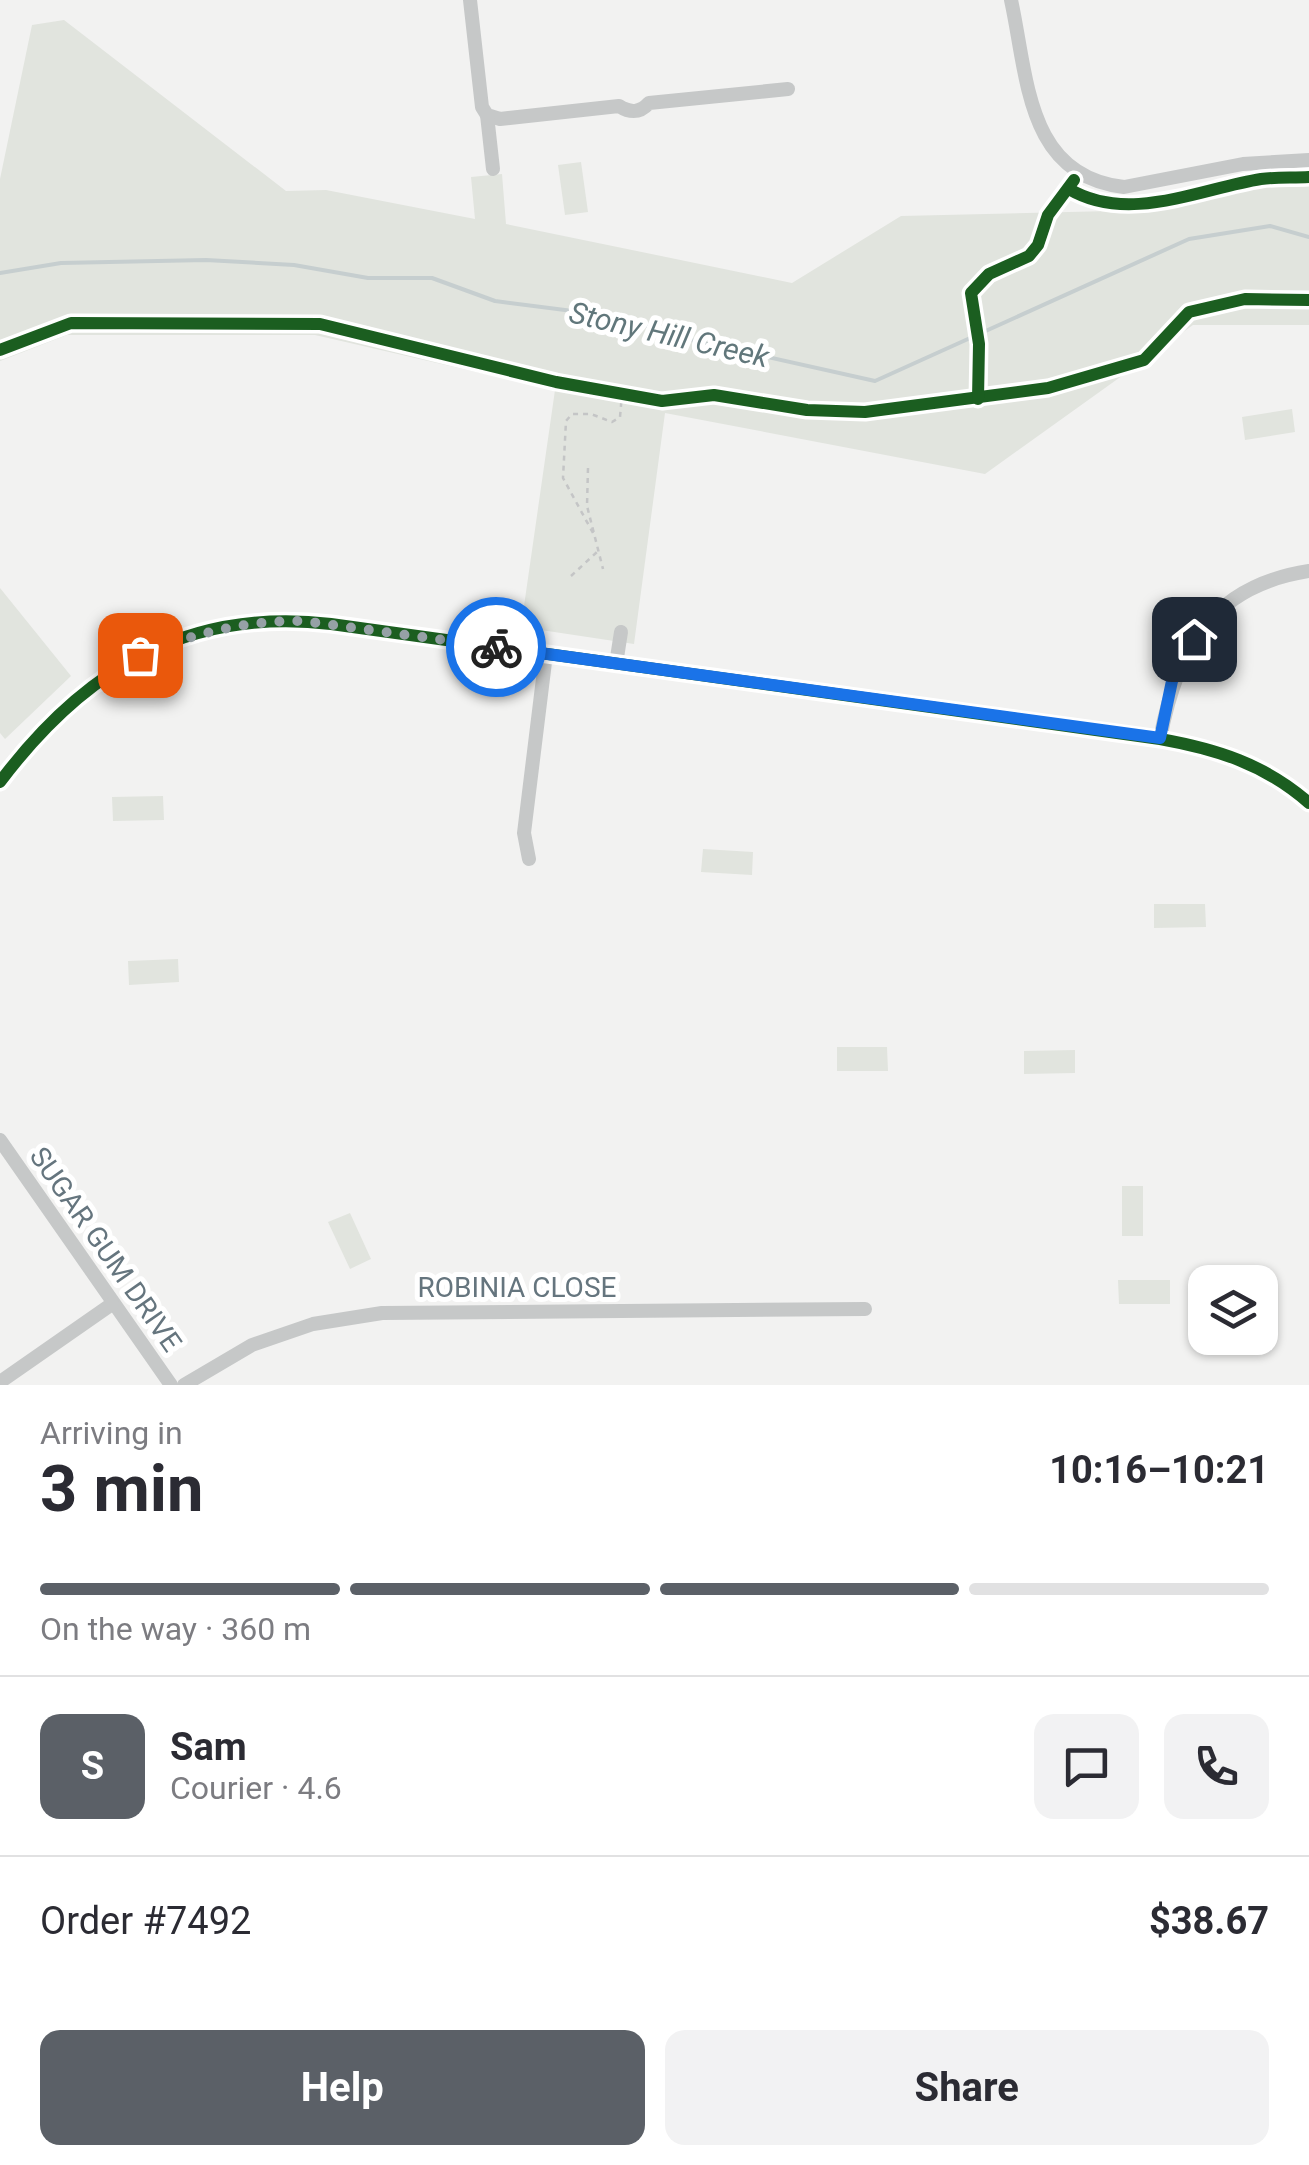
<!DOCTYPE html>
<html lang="en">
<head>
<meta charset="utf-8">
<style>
  body { margin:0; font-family:Roboto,sans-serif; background:#f2f2f3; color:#2b2b33; height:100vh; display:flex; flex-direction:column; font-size:38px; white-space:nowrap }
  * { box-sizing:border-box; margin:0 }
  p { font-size:32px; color:#7c7c81 }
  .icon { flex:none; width:55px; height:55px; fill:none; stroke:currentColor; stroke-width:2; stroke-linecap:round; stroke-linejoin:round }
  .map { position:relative; height:1385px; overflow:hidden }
  .panel { display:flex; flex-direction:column; background:#fff; flex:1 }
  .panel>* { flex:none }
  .buttons { position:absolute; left:1188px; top:1265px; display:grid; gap:20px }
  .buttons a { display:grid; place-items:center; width:90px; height:90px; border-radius:20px; background:#fff; box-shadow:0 2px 8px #0004; font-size:50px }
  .pin { position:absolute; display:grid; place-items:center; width:85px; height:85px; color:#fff; margin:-42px; border-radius:20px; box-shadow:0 5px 15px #0006 }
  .courier { position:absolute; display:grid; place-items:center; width:100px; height:100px; margin:-50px; border:8px solid #1a73e8; border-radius:50%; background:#fff; color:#222; box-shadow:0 2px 12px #0007 }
  .summary em { font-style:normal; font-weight:700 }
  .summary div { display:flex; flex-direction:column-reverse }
  .summary { display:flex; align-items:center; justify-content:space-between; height:170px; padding:0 40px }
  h1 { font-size:65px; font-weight:700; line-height:75px }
  .bar { display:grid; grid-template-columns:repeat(4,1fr); gap:15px 10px; align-content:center; height:120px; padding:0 40px }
  .bar i { height:12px; border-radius:8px; background:#e1e1e2 }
  .bar .selected { background:#5b6067 }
  .bar p { grid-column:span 4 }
  .line { display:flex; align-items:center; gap:25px; padding:0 40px; border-top:2px solid #e1e1e2 }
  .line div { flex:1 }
  .round { display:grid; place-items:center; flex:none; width:105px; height:105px; border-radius:20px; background:#f2f2f3 }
  .button { display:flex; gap:20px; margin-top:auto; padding:20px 40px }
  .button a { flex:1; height:115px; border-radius:20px; background:#5b6067; color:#fff; font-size:40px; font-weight:700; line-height:115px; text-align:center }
  .button a+a { background:#f2f2f3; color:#2b2b33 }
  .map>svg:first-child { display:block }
  .green { fill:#e1e4de }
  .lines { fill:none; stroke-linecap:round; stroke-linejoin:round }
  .stream { stroke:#c6cecf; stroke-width:4 }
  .path { stroke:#c4c5c6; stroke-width:2.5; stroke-dasharray:5 5; stroke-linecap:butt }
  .minor { stroke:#c6c8c8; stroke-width:14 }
  .cycleway-casing { stroke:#fff; stroke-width:19 }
  .cycleway { stroke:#1b5e20; stroke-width:12 }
  .done { stroke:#96a1a6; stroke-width:10; stroke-dasharray:0 18 }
  .route { stroke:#1a73e8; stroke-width:12 }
  .labels { text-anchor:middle; stroke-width:10; stroke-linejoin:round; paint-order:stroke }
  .street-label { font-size:28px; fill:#65757e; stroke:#fff }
  .water-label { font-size:30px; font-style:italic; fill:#61777b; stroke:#fff }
</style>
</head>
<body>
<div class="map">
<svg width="1309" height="1385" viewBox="0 0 1309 1385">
  <rect width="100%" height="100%" fill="#f2f2f1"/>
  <g class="green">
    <path d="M64 20 286 191 326 190 475 219 471 177 502 174 506 224 792 283 901 216 1111 211 1261 179 1309 178V325H1193L985 474 665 413 634 644 521 627 555 390 315 335H67L0 361V179L32 25Z"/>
    <path d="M581 162 588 212 565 215 558 165Z"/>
    <path d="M1292 409 1295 432 1245 440 1242 417Z"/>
    <path d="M0 588 71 676 5 739 0 733Z"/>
    <path d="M163 796 164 820 113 821 112 797Z"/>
    <path d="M703 849 753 852 752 875 701 872Z"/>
    <path d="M1154 904H1205L1206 927 1154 928Z"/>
    <path d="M178 959 179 982 129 985 128 961Z"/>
    <path d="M837 1047H887L888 1071H837Z"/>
    <path d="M1075 1050V1073L1024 1074V1051Z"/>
    <rect x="1122" y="1186" width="21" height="50"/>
    <path d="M350 1213 371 1259 350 1269 328 1222Z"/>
    <path d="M1118 1280H1170V1304H1119Z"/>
  </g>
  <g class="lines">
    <path class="stream" d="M0 273 61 263 206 260 294 265 368 278H432L495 301 620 317 682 338 875 381 1189 239 1270 226 1309 237"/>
    <g class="path">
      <path d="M588 468 587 506 603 569"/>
      <path d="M593 533 563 478 566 421 572 414H591L612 422 620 417 622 394"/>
      <path d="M571 576 597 552"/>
    </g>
    <g class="minor">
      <path d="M470 0 482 107 487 115 500 119 619 106C630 113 640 113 649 103L788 89"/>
      <path d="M1011 0C1028 77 1026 176 1124 187L1243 164 1309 160"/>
      <path d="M487 115 493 169"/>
      <path d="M616 664 621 632"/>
      <path d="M1160 739C1177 649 1211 586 1309 571"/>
      <path d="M0 782C84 670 187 607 331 624L1160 739C1216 749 1265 764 1309 803"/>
      <path d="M529 859 524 833 546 654"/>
      <path d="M0 1140 171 1385"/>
      <path d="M0 1382 112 1304"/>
      <path d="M184 1385 252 1345 313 1324 382 1313 865 1309"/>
    </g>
    <g class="cycleway-casing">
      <g id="cycleway">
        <path d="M1069 189C1128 224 1199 189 1261 179 1277 177 1293 178 1309 177"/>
        <path d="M0 350 71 323 320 324 556 382 662 401 714 395 807 410 865 412 1048 388 1144 360 1189 312 1245 299 1309 300"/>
        <path d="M978 399 979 344 971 293 989 274 1029 256 1038 245 1048 215 1074 180"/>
        <path d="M0 782C84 670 187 607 331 624L1160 739C1216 749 1265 764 1309 803"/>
      </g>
    </g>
    <use href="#cycleway" class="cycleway"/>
  </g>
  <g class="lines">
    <path class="done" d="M140 655C193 634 246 620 303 621L496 647"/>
    <path class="route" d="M496 647 1160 738 1172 681 1194 639"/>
  </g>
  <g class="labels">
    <g class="street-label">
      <text transform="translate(106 1249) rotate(55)" y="10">SUGAR GUM DRIVE</text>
      <text x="517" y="1297">ROBINIA CLOSE</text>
    </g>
    <g class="water-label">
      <text transform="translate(669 335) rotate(13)" y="10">Stony Hill Creek</text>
    </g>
  </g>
</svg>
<div class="buttons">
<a><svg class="icon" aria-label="layers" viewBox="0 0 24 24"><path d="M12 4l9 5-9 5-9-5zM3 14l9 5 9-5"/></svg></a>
</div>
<div class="pin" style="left:140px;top:655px;background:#ea580c"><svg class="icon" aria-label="bag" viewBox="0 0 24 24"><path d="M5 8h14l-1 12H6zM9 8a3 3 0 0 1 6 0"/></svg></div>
<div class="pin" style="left:1194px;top:639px;background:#1f2937"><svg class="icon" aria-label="home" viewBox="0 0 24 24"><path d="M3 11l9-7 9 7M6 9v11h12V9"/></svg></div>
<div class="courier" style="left:496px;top:647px"><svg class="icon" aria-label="bike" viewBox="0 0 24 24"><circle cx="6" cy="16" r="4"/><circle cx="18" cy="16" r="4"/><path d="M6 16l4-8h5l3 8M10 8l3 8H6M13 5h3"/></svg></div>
</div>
<section class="panel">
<div class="summary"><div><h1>3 min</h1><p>Arriving in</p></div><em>10:16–10:21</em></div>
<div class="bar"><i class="selected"></i><i class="selected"></i><i class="selected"></i><i></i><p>On the way · 360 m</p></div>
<div class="line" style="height:180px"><b class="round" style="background:#5b6067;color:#fff">S</b><div><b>Sam</b><p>Courier · 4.6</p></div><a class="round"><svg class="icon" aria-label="chat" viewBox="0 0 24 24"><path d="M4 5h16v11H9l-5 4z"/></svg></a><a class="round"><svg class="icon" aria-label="phone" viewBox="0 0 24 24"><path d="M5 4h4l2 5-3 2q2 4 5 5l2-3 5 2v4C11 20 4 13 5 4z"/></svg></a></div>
<div class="line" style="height:130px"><div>Order #7492</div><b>$38.67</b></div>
<div class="button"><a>Help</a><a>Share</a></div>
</section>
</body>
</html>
